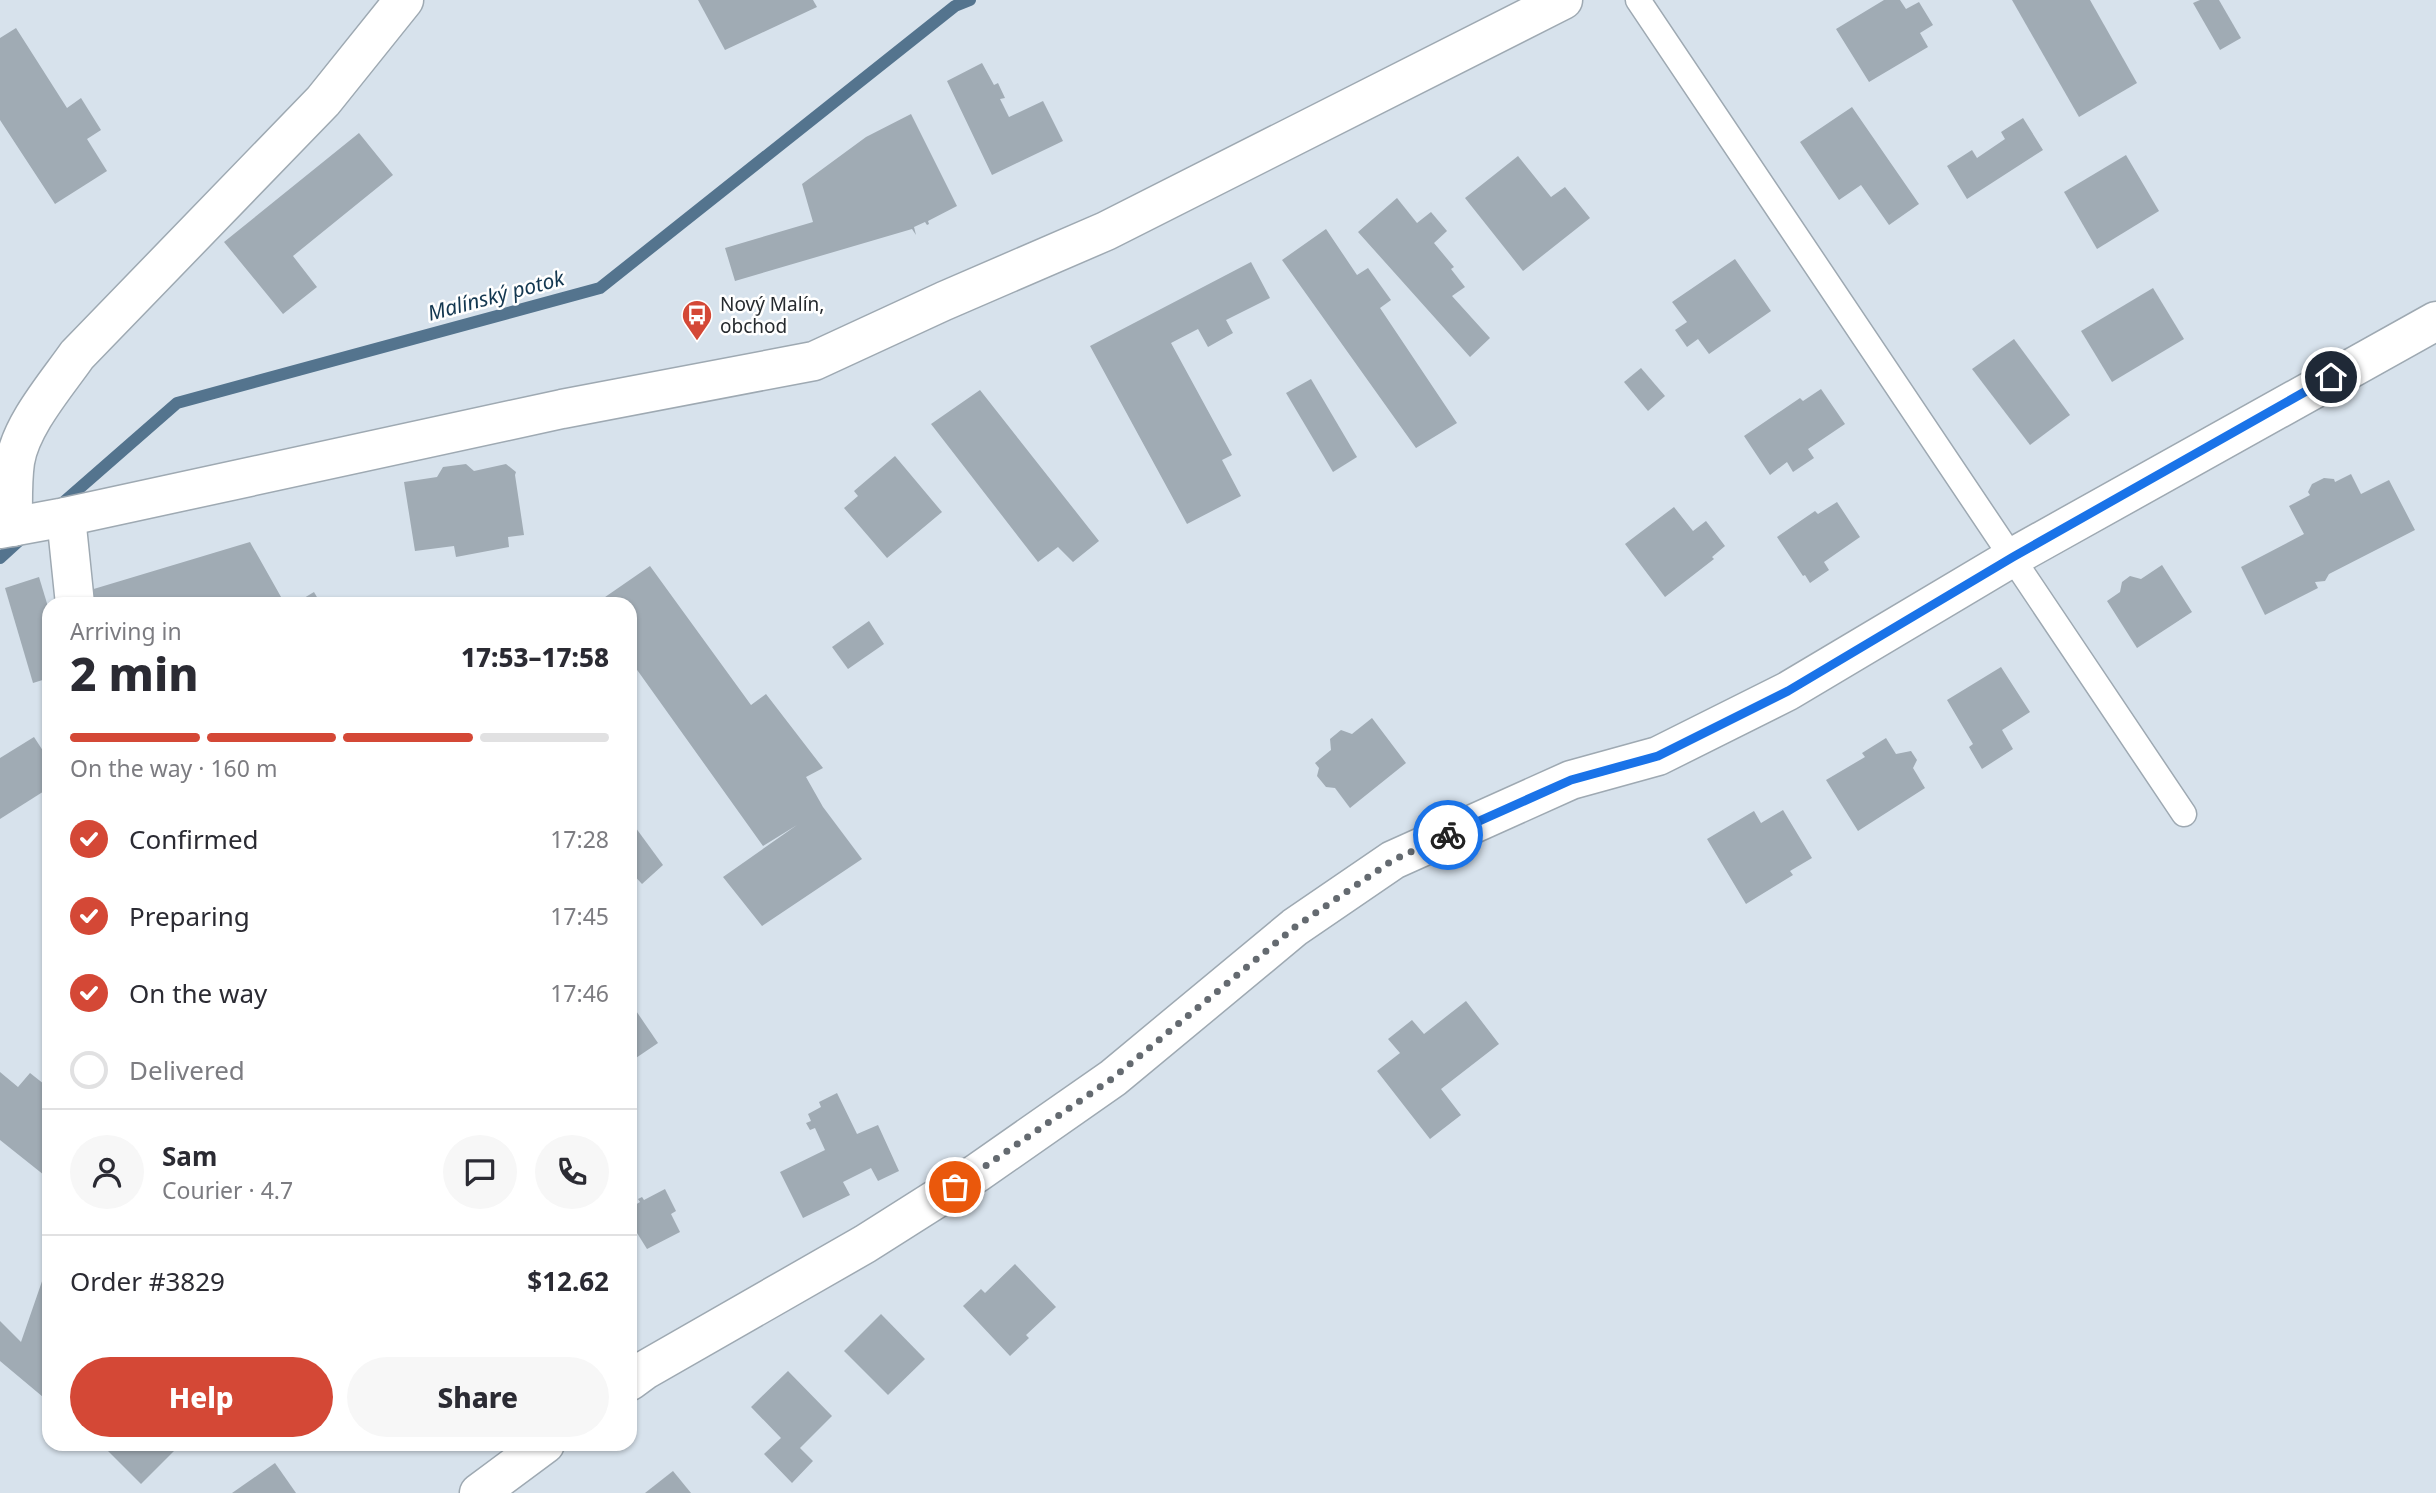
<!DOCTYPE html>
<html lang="en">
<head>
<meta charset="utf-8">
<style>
  body { margin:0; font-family:"Noto Sans",sans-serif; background:#f7f7f7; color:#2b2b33; height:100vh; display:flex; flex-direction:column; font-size:26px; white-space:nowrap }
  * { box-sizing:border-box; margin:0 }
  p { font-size:23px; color:#7c7c81 }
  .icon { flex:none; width:38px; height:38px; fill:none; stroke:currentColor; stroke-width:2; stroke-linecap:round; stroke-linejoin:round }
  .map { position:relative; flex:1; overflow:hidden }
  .sheet { position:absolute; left:42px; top:597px; width:595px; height:854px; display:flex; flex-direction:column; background:#fff; border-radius:21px; box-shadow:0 2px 5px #0004 }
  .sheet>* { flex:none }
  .pin { position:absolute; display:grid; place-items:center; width:60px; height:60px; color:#fff; margin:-30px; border:4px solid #fff; border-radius:50%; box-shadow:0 2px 7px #0007 }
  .courier { position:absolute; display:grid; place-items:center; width:70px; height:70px; margin:-35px; border:5px solid #1a73e8; border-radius:50%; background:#fff; color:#222; box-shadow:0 2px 9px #0007 }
  .overview em { font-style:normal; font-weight:800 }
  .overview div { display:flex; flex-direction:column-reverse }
  .overview { display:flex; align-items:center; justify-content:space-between; height:119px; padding:0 28px }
  h1 { font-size:46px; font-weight:800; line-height:52px }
  .bar { display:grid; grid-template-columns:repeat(4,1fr); gap:10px 7px; align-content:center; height:84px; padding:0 28px }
  .bar i { height:9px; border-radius:5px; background:#e1e1e2 }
  .bar .active { background:#d44836 }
  .bar p { grid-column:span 4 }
  .line { display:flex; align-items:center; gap:18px; padding:0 28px; border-top:2px solid #e1e1e2 }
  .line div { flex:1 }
  .round { display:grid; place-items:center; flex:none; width:74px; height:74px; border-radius:37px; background:#f7f7f7 }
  ol { padding:0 28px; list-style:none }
  li { display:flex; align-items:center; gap:21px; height:77px }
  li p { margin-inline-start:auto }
  li .icon { padding:7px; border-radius:50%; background:#d44836; color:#fff; stroke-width:4 }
  li:last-child { color:#7c7c81 }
  li i { width:38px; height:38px; border:4px solid #e1e1e2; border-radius:50% }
  .primary-button { display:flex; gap:14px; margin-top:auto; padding:14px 28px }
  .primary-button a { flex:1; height:80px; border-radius:42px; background:#d44836; color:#fff; font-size:28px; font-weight:800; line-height:80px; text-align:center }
  .primary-button a+a { background:#f7f7f7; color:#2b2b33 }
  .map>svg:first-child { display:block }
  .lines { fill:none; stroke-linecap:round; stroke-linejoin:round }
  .stream { stroke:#54748e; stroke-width:12 }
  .building { fill:#a0abb4 }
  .service-casing { stroke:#9ea9b2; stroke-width:27 }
  .minor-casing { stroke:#9ea9b2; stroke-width:41 }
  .tertiary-casing { stroke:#9ea9b2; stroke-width:41 }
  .secondary-casing { stroke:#9ea9b2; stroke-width:41 }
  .service { stroke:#fff; stroke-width:24 }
  .minor { stroke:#fff; stroke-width:38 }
  .tertiary { stroke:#fff; stroke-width:38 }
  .secondary { stroke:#fff; stroke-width:38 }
  .done { stroke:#646a70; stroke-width:7; stroke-dasharray:0 12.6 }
  .route { stroke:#1a73e8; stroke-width:9 }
  .labels { text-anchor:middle; stroke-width:5; stroke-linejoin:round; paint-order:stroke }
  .poi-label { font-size:19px; fill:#262a2e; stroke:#fff; text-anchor:start }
  .water-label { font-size:21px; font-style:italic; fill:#133750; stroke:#fff }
</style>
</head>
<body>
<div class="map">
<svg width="2436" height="1493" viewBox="0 0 2436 1493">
  <rect width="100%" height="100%" fill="#d7e2ec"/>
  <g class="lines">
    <g class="stream">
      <path d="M58 507 177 403 600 288 955 6 970 0"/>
      <path d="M0 558 23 537"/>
    </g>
  </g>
  <g class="building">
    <path d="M698 0H813L817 7 725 50Z"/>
    <path d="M1884 0H1900L1906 9 1919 2 1933 25 1920 33 1928 47 1869 82 1836 29Z"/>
    <path d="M2012 0H2090L2137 83 2079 117Z"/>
    <path d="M2200 0H2219L2241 38 2220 50 2193 3Z"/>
    <path d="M16 28 67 108 81 98 101 130 87 139 107 171 55 204 0 120V38Z"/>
    <path d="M982 63 994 85 998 83 1005 98 1000 99 1009 117 1043 101 1063 141 992 175 947 81Z"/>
    <path d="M1852 107 1919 204 1889 225 1861 185 1839 200 1800 142Z"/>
    <path d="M911 114 957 206 928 221 929 224 927 225 925 222 914 227 916 235 912 229 735 281 725 248 813 222 802 184 866 137Z"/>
    <path d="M2023 118 2043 150 1967 199 1947 166 1972 150 1977 158 2005 139 2001 132Z"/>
    <path d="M359 133 393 175 293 256 317 287 283 314 224 242Z"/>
    <path d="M2126 155 2159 211 2097 249 2064 192Z"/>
    <path d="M1518 156 1551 197 1565 187 1590 218 1523 271 1465 198Z"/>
    <path d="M1397 198 1417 223 1431 212 1447 231 1434 243 1454 267 1451 269 1465 287 1452 296 1490 338 1470 357 1358 232Z"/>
    <path d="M1326 229 1357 275 1368 268 1391 300 1380 308 1457 423 1416 448 1282 260Z"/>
    <path d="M1735 259 1771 311 1709 354 1698 339 1687 347 1675 330 1687 322 1672 302Z"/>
    <path d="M1251 262 1270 298 1226 320 1233 333 1208 347 1198 329 1171 343 1232 455 1222 460 1241 496 1187 524 1090 346Z"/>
    <path d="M2153 288 2184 339 2112 382 2081 331Z"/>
    <path d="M2014 339 2070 415 2030 445 1972 369Z"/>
    <path d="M1641 368 1665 396 1648 411 1624 382Z"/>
    <path d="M1311 379 1357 457 1333 472 1286 393Z"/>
    <path d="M1821 389 1845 424 1808 449 1814 458 1793 472 1787 462 1770 475 1744 436 1800 398 1803 401Z"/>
    <path d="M980 390 1099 541 1073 562 1058 547 1038 562 931 424Z"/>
    <path d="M895 456 942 512 887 558 844 508 858 496 854 491Z"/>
    <path d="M466 464 474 471 506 464 516 472 515 475 524 535 508 537 509 547 456 557 454 546 415 551 404 482 437 477 443 467Z"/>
    <path d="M2351 474 2361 494 2389 480 2415 530 2329 574 2325 581 2315 582 2318 588 2265 615 2241 567 2304 534 2289 506 2310 495 2308 492 2312 484 2324 478 2334 479 2335 482Z"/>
    <path d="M1837 502 1860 537 1824 562 1829 570 1810 583 1805 575 1803 576 1777 537 1815 511 1818 514Z"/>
    <path d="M1674 507 1693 531 1706 521 1725 546 1712 557 1714 559 1665 597 1625 544Z"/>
    <path d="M250 542 285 604H253L252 599 239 604H91L87 591Z"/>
    <path d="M2162 565 2192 612 2137 648 2107 601 2120 592 2122 582 2130 576 2141 579Z"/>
    <path d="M650 566 751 705 766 694 823 768 806 777 823 807 862 859 762 926 723 877 797 825 763 846 630 660V604H595Z"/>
    <path d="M39 577 49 610V678L33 683 5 588Z"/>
    <path d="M314 592 321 604H294Z"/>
    <path d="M869 621 884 644 848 669 832 647Z"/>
    <path d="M2001 667 2030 712 2002 730 2013 749 1982 769 1969 747 1973 744 1947 700Z"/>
    <path d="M1372 718 1406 763 1350 808 1335 788 1326 787 1317 776 1319 768 1315 763 1331 750 1330 739 1341 730 1352 734Z"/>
    <path d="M34 737 49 760V788L0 819V758Z"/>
    <path d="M1886 738 1896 754 1911 751 1917 760 1913 768 1925 788 1858 831 1826 780 1865 757 1862 753Z"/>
    <path d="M1783 810 1812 858 1790 871 1793 875 1746 904 1707 839 1754 811 1761 823Z"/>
    <path d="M630 820 663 865 642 884 630 871Z"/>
    <path d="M1466 1001 1499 1044 1441 1089 1461 1115 1430 1139 1377 1071 1400 1053 1388 1039 1412 1020 1424 1034Z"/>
    <path d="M630 1002 658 1043 630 1062Z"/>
    <path d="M0 1072 18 1087 30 1073 49 1088V1103L45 1109 49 1112V1179L0 1140Z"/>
    <path d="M837 1093 857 1134 878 1125 899 1171 878 1181 871 1168 843 1182 850 1195 803 1218 780 1172 825 1150 815 1128 810 1130 806 1123 811 1121 808 1114 821 1107 819 1102Z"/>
    <path d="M665 1189 676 1211 671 1214 680 1232 647 1249 637 1233 632 1236 630 1232V1208L640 1202 638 1199 642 1197 644 1200Z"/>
    <path d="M49 1261V1402L0 1361V1321L21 1342Z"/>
    <path d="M1015 1264 1056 1307 1026 1335 1029 1338 1010 1356 963 1306 981 1289 985 1293Z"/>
    <path d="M881 1314 925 1359 888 1395 844 1351Z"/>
    <path d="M788 1371 832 1416 800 1448 813 1461 792 1483 764 1454 781 1438 751 1407Z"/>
    <path d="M101 1444H178L180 1445 141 1484Z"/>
    <path d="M275 1463 296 1493H232Z"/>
    <path d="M673 1471 691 1493H645Z"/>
  </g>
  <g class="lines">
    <g class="service-casing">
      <path id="service" d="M1638 0 2184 814"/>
    </g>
    <g class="minor-casing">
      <g id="minor">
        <path d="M66 517 75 604"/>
        <path d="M630 1381 645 1370 865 1244 977 1173 1113 1078 1295 927 1393 860 1571 780 1658 756 1788 691 2013 557 2436 321"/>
        <path d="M479 1493 545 1444"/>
      </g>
    </g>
    <g class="tertiary-casing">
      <path id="tertiary" d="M13 527C13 505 12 483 15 462 21 425 56 385 77 355L323 101 404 0"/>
    </g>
    <g class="secondary-casing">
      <path id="secondary" d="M0 529 60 518 562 409 814 361 944 301 1106 231 1563 0"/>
    </g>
    <use href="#service" class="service"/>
    <use href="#minor" class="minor"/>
    <use href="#tertiary" class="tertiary"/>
    <use href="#secondary" class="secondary"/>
  </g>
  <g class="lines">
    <path class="done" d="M955 1187 1113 1078 1295 927 1393 860 1448 835"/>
    <path class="route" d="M1448 835 1571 780 1658 756 1788 691 2013 557 2331 377"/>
  </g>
  <defs>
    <g id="bus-pin" transform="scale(1.575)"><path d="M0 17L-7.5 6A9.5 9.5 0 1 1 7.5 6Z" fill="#d44836" stroke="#fff"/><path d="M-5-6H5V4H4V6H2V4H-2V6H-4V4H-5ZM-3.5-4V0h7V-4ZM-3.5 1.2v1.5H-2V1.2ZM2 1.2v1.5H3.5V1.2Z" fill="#fff"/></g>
  </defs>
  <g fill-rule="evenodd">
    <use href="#bus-pin" x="697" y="315"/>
  </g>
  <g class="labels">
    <g class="poi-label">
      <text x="720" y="311">Nový Malín,<tspan x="720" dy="22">obchod</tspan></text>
    </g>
    <g class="water-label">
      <text transform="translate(496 296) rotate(-15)" y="7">Malínský potok</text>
    </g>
  </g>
</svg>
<div class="pin" style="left:955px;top:1187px;background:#ea580c"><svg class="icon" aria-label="bag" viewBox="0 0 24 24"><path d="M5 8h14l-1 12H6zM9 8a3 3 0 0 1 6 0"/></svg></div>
<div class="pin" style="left:2331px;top:377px;background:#1f2937"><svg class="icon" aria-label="home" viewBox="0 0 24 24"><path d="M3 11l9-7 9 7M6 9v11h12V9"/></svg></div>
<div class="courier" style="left:1448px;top:835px"><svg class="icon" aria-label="bike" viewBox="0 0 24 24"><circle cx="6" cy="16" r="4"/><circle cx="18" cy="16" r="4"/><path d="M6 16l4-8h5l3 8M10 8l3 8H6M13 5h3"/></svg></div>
<section class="sheet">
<div class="overview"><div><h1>2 min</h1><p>Arriving in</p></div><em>17:53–17:58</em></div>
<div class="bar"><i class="active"></i><i class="active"></i><i class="active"></i><i></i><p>On the way · 160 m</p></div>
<ol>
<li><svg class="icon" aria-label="check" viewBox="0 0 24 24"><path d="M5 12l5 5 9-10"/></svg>Confirmed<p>17:28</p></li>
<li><svg class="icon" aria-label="check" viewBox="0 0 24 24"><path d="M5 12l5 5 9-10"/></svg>Preparing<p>17:45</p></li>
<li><svg class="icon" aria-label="check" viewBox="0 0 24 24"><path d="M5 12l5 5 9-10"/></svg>On the way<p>17:46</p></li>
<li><i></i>Delivered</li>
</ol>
<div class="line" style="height:126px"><a class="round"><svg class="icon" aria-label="person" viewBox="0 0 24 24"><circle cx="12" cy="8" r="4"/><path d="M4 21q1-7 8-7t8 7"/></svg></a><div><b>Sam</b><p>Courier · 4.7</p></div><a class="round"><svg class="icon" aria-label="chat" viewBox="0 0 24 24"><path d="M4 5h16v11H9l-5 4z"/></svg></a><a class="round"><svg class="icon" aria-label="phone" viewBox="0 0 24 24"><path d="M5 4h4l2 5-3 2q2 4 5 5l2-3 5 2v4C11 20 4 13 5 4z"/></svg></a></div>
<div class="line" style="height:91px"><div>Order #3829</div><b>$12.62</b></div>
<div class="primary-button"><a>Help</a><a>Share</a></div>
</section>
</div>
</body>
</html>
